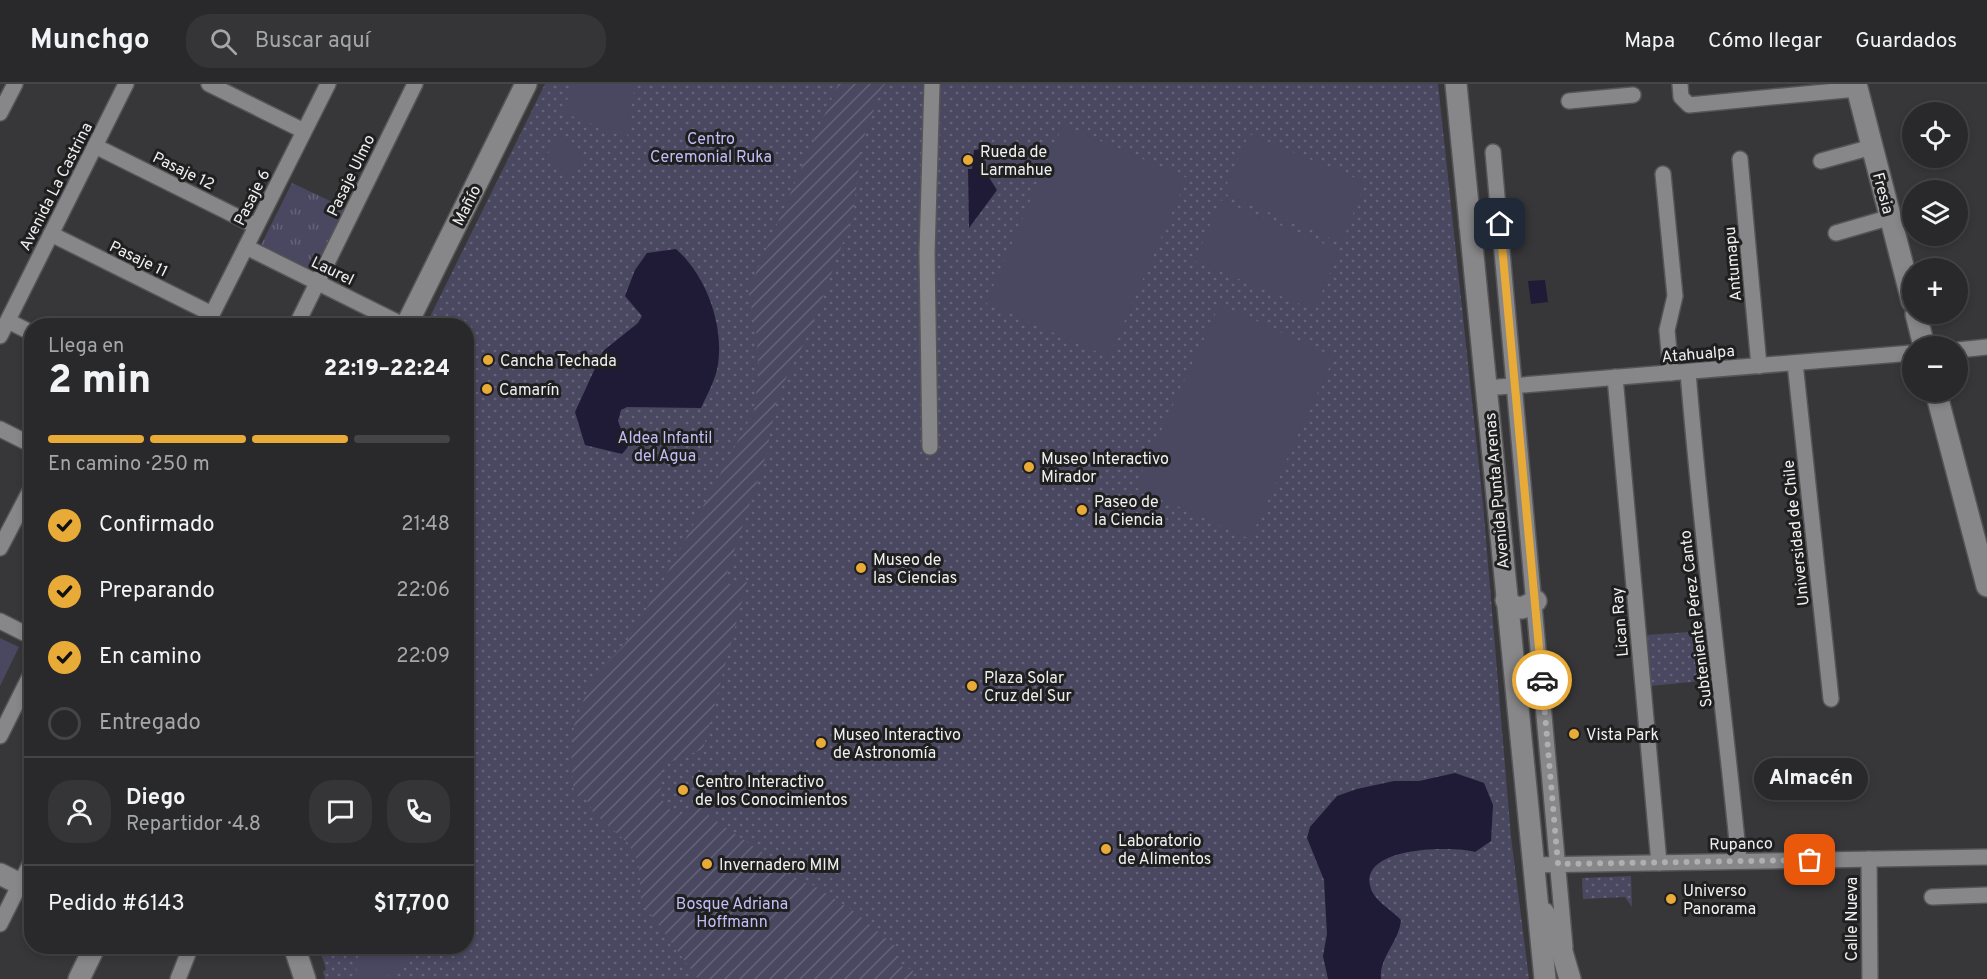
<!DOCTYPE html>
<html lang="es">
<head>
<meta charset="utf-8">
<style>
  body { margin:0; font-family:Overpass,sans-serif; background:#353538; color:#f1f3f6; height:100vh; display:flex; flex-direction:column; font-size:22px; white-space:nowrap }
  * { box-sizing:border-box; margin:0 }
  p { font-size:20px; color:#a5a6a9 }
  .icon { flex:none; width:33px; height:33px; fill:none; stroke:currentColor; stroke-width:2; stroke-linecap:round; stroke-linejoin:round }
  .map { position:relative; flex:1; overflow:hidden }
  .drawer { position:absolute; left:24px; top:234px; width:450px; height:636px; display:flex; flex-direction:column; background:#29292c; border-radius:24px; box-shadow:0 3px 9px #0003,0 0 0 2px #454548 }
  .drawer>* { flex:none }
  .buttons { position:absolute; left:1902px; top:18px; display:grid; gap:12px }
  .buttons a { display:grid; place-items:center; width:66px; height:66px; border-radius:50%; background:#29292c; box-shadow:0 3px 9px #0003,0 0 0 2px #454548; font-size:30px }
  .pin { position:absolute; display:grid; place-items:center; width:51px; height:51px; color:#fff; margin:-26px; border-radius:12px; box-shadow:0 3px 9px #0006 }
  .courier { position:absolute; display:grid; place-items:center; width:60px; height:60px; margin:-30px; border:4px solid #e9ab38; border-radius:50%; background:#fff; color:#222; box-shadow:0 2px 8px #0007 }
  .bubble { position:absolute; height:42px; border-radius:21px; background:#29292c; box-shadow:0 3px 9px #0003,0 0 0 2px #454548; font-size:20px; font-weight:800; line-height:42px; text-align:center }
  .head em { font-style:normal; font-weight:800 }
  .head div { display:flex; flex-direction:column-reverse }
  .head { display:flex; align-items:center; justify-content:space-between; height:102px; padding:0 24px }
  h1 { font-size:39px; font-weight:800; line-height:45px }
  .bar { display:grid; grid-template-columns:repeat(4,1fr); gap:9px 6px; align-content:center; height:72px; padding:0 24px }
  .bar i { height:8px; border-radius:4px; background:#454548 }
  .bar .current { background:#e9ab38 }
  .bar p { grid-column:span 4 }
  .line { display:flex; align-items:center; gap:15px; padding:0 24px; border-top:2px solid #454548 }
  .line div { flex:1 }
  .round { display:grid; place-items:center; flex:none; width:63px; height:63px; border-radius:24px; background:#353538 }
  ol { padding:0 24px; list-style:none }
  li { display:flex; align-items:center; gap:18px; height:66px }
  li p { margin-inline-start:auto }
  li .icon { padding:6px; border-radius:50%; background:#e9ab38; color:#111; stroke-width:4 }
  li:last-child { color:#a5a6a9 }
  li i { width:33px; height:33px; border:3px solid #454548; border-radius:50% }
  header { display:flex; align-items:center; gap:36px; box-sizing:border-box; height:84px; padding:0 30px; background:#29292c; border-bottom:2px solid #454548 }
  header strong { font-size:28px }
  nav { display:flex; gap:33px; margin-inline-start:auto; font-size:21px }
  .search { width:420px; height:54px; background:#353538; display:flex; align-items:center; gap:15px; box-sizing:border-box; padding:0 21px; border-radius:24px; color:#a5a6a9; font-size:22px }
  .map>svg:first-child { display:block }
  .grass { fill:url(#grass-tufts) }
  .park { fill:url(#park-dots) }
  .garden { fill:url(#garden-furrows) }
  .pitch { fill:#4a4861 }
  .water { fill:#1f1b36 }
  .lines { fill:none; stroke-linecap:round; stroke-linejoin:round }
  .street-casing { stroke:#555557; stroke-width:18 }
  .secondary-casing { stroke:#555557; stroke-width:24 }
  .street { stroke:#878789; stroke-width:15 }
  .secondary { stroke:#878789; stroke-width:21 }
  .done { stroke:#afafb0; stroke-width:6; stroke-dasharray:0 10.8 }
  .route { stroke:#e9ab38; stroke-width:8 }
  .poi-dot { fill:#e9ab38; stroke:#1f1f20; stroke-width:2 }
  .labels { text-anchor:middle; stroke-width:6; stroke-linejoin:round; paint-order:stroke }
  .park-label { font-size:16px; fill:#c2bdf7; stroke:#1f1f20 }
  .poi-label { font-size:16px; fill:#efeff0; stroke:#1f1f20; text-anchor:start }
  .street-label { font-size:16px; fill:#efeff0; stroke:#1f1f20 }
</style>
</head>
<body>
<header>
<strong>Munchgo</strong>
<div class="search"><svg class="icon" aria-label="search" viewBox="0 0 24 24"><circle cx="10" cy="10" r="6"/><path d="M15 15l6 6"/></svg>Buscar aquí</div>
<nav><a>Mapa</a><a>Cómo llegar</a><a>Guardados</a></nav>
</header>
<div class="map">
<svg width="1987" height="895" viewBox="0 0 1987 895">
  <defs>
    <pattern id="grass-tufts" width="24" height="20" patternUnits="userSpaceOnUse" patternTransform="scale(1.5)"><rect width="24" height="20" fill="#4a4861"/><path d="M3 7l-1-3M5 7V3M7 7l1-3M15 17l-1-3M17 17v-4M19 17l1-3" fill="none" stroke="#646378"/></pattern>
    <pattern id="park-dots" width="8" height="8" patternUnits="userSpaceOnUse" patternTransform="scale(1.5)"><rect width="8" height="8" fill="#4a4861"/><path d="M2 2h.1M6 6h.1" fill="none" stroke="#646378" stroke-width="1.8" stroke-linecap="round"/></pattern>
    <pattern id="garden-furrows" width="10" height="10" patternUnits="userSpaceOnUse" patternTransform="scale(1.5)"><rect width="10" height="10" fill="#4a4861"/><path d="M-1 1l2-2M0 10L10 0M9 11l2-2" fill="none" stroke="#646378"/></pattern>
  </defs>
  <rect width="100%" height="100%" fill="#37373a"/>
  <path class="grass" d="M292 99 345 124 314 187 261 161Z"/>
  <g class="park">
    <path d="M545 0H1438L1483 420 1511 753 1529 895H325L323 888 326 885 319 863 466 862V242L426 241Z"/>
    <path d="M1704 547 1711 596 1650 602 1647 551Z"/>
    <path d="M1631 792 1632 823 1625 813 1583 815 1582 794Z"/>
  </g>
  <path class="garden" d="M838 0H886L882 3 861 61 853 131 810 247 778 310 766 371 723 501 747 498 703 665 662 681 660 713 675 732 708 719 709 732 773 776 793 796 813 801 855 828 897 864 892 868 903 884 913 885V895H698L641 817 639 779 628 759 593 728 586 715 574 710 571 680 574 641 592 595 625 560 662 499 754 327 759 287 756 245 748 207Z"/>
  <g class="pitch">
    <path d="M574 0H635L627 54 562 28Z"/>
    <path d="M1063 41 1187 94 1109 273 986 219Z"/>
    <path d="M1249 50 1365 98 1342 159 1223 109Z"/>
    <path d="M562 53 584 72 567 93 544 74Z"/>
    <path d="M1220 116 1339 166 1315 226 1195 177Z"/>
    <path d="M1220 220 1334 273 1250 455 1135 403Z"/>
    <path d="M0 554 19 563 0 602Z"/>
    <path d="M366 863H410L413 867C395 888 393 895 364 895L353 880Z"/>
  </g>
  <g class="water">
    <path d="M981 65 983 84 997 106 969 144 968 85H972L974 66Z"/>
    <path d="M676 165C706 191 724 241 718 280 716 295 707 311 701 324L627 323 621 326 618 337 628 363 622 370 585 361 575 328 603 267 638 239 642 232 625 212 635 186 647 169Z"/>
    <path d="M1545 196 1548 218 1531 220 1528 197Z"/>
    <path d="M1455 689 1484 699 1493 721 1491 757 1475 768C1453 762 1362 762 1370 801 1373 817 1391 825 1401 836 1399 858 1379 873 1381 895H1328L1323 872 1327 850 1324 796 1307 754 1310 743 1337 712 1357 705 1394 697H1419Z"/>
  </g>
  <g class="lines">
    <g class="street-casing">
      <g id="street">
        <path d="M209 0 304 47"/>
        <path d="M1680 0 1681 13 1689 21 1857 5"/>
        <path d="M1569 17 1633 11"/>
        <path d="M0 29 15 0"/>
        <path d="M95 62 256 142"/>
        <path d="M1493 68 1565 863"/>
        <path d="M1740 75 1759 282"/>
        <path d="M1821 77 1872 63"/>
        <path d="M1663 90 1675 212 1667 246 1671 289"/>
        <path d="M1836 149 1891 133"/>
        <path d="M51 150 212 230"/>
        <path d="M246 163 405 242"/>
        <path d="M8 237 32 249"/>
        <path d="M206 242 328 0"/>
        <path d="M296 242 415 0"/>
        <path d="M0 252 126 0"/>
        <path d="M1958 266 1987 263"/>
        <path d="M1795 279 1831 615"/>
        <path d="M1688 288C1701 451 1723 614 1739 777"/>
        <path d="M1615 293 1659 779"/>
        <path d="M1486 304 1912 269"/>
        <path d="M0 345 32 361"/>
        <path d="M930 363 927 169 932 0"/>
        <path d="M0 464 32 403"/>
        <path d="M0 537 32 553"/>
        <path d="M0 652 32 588"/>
        <path d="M1869 775 1870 895"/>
        <path d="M1532 781 1987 773"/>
        <path d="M1932 813 1987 811"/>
        <path d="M0 840 32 776"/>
        <path d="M178 895 191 862"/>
      </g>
    </g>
    <g class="secondary-casing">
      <g id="secondary">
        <path d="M1456 0 1545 895"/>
        <path d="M1856 0 1912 217"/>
        <path d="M1470 142 1500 140"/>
        <path d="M1916 230 1924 262"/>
        <path d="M406 242 526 0"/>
        <path d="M1936 308 1987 502"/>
        <path d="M1506 516 1513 522 1522 524 1536 517"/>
        <path d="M0 790 32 806"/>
        <path d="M1544 829 1561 864 1570 895"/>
        <path d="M294 862 305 895"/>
        <path d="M79 895 95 862"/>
      </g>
    </g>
    <use href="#street" class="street"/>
    <use href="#secondary" class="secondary"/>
  </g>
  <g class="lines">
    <path class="done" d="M1542 596 1558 780 1810 776"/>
    <path class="route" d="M1500 140 1542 596"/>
  </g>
  <g class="poi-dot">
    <circle cx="968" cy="76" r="6"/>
    <circle cx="488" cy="276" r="6"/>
    <circle cx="487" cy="305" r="6"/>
    <circle cx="1029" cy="383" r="6"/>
    <circle cx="1082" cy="426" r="6"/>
    <circle cx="861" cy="484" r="6"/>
    <circle cx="972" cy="602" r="6"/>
    <circle cx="1574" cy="650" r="6"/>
    <circle cx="821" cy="659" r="6"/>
    <circle cx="683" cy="706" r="6"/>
    <circle cx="1106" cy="765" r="6"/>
    <circle cx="707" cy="780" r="6"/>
    <circle cx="1671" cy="815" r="6"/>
  </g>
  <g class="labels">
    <g class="park-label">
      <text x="711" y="60">Centro<tspan x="711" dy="18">Ceremonial Ruka</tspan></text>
      <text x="665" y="359">Aldea Infantil<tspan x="665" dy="18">del Agua</tspan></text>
      <text x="732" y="825">Bosque Adriana<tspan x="732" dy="18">Hoffmann</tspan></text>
    </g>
    <g class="poi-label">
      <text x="980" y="73">Rueda de<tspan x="980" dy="18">Larmahue</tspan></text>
      <text x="500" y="282">Cancha Techada</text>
      <text x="499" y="311">Camarín</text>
      <text x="1041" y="380">Museo Interactivo<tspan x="1041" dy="18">Mirador</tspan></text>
      <text x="1094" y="423">Paseo de<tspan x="1094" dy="18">la Ciencia</tspan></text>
      <text x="873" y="481">Museo de<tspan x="873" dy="18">las Ciencias</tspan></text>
      <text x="984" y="599">Plaza Solar<tspan x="984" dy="18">Cruz del Sur</tspan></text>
      <text x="833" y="656">Museo Interactivo<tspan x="833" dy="18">de Astronomía</tspan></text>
      <text x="1586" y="656">Vista Park</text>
      <text x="695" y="703">Centro Interactivo<tspan x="695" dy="18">de los Conocimientos</tspan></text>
      <text x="1118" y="762">Laboratorio<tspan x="1118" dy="18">de Alimentos</tspan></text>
      <text x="719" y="786">Invernadero MIM</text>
      <text x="1683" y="812">Universo<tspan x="1683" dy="18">Panorama</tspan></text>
    </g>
    <g class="street-label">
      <text transform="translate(184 86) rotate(26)" y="6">Pasaje 12</text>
      <text transform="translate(350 91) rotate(-64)" y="6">Pasaje Ulmo</text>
      <text transform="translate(55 102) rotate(-63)" y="6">Avenida La Castrina</text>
      <text transform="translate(1884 109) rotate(75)" y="6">Fresia</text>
      <text transform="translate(251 113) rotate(-63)" y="6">Pasaje 6</text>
      <text transform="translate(466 121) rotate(-63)" y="6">Mañío</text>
      <text transform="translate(139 174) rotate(26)" y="6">Pasaje 11</text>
      <text transform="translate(1732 180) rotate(-95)" y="6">Antumapu</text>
      <text transform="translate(333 186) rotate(26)" y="6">Laurel</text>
      <text transform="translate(1698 269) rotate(-5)" y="6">Atahualpa</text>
      <text transform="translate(1496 407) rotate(-95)" y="6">Avenida Punta Arenas</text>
      <text transform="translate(1795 449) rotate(-96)" y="6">Universidad de Chile</text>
      <text transform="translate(1695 535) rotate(-97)" y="6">Subteniente Pérez Canto</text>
      <text transform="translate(1619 538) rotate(-95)" y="6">Lican Ray</text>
      <text transform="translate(1741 759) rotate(-1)" y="6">Rupanco</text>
      <text transform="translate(1851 835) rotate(-90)" y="6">Calle Nueva</text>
    </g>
  </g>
</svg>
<div class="buttons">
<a><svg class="icon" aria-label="locate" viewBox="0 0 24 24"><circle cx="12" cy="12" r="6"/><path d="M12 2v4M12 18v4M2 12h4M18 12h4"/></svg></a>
<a><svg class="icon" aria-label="layers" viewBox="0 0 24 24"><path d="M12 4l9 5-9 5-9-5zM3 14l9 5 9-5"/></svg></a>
<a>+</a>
<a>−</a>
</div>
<div class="pin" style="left:1810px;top:776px;background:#ea580c"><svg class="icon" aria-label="bag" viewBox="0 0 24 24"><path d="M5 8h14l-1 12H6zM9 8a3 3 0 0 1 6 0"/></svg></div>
<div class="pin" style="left:1500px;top:140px;background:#1f2937"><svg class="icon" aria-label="home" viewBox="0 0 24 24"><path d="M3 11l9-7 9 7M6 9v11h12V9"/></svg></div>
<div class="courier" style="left:1542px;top:596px"><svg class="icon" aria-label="car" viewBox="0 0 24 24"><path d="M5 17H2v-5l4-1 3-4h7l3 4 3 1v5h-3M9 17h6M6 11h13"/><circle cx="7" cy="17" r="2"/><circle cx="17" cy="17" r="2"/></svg></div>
<div class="bubble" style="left:1754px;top:674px;width:114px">Almacén</div>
<section class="drawer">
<div class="head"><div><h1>2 min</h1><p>Llega en</p></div><em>22:19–22:24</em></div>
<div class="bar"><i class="current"></i><i class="current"></i><i class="current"></i><i></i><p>En camino · 250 m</p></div>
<ol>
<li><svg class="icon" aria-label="check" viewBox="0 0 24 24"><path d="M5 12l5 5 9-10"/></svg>Confirmado<p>21:48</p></li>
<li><svg class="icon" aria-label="check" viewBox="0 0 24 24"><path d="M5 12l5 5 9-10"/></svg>Preparando<p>22:06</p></li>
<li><svg class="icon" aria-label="check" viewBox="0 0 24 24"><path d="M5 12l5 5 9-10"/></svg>En camino<p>22:09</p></li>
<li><i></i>Entregado</li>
</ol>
<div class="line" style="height:108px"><a class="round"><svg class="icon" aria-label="person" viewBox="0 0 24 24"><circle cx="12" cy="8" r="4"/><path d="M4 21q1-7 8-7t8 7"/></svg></a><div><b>Diego</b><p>Repartidor · 4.8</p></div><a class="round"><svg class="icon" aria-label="chat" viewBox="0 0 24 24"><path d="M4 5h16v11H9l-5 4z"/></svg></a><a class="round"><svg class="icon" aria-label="phone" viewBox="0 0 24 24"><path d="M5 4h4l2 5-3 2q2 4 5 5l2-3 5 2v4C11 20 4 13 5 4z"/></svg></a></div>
<div class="line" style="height:78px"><div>Pedido #6143</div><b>$17,700</b></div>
</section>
</div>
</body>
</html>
